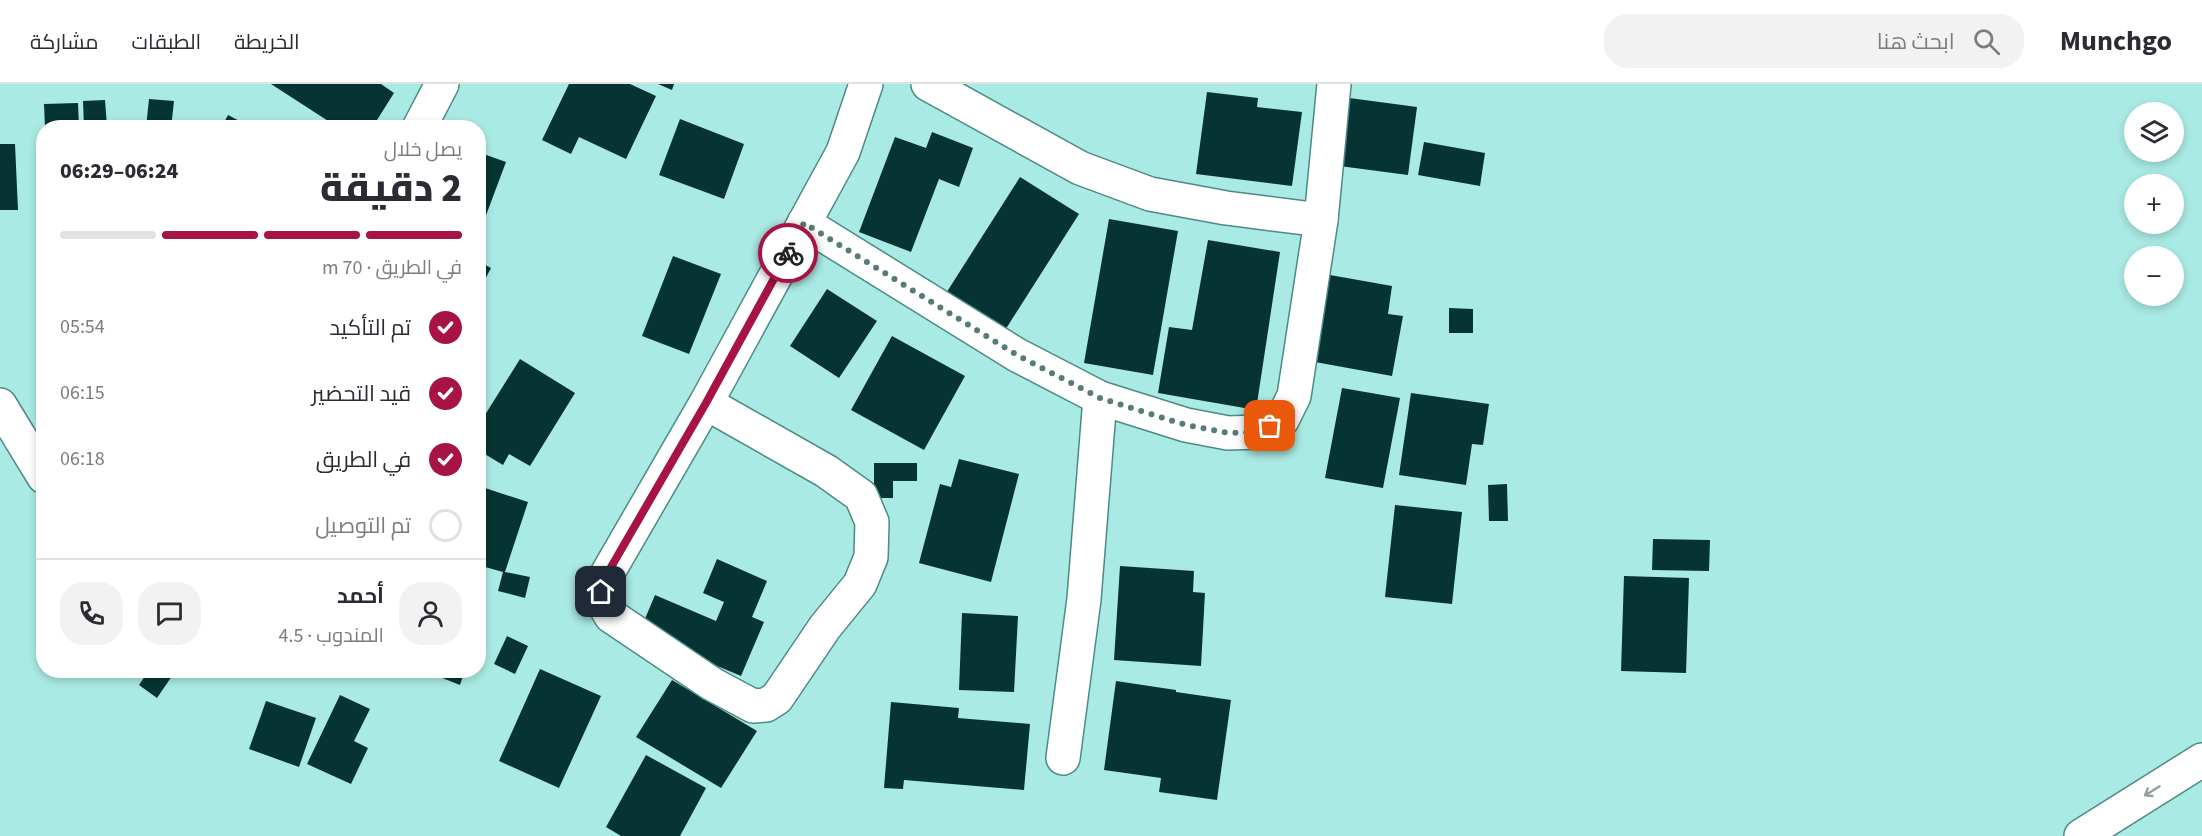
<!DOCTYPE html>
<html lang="ar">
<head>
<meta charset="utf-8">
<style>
  body { margin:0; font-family:"Source Sans 3",Cairo,sans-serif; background:#f2f2f3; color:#2b2b33; direction:rtl; height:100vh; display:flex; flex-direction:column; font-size:22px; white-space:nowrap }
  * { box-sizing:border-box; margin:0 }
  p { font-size:20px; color:#7c7c81 }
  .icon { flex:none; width:33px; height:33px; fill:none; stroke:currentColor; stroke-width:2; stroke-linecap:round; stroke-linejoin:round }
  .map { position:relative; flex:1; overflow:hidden; direction:ltr }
  .sheet { position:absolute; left:36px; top:36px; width:450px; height:558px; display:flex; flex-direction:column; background:#fff; border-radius:24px; box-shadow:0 3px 9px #0003; direction:rtl }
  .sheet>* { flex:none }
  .controls { position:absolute; left:2124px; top:18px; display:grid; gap:12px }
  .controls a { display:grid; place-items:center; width:60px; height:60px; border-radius:50%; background:#fff; box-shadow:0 3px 9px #0003; font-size:30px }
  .pin { position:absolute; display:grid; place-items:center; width:51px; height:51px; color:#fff; margin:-26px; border-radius:12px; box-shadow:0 3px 9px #0006 }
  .courier { position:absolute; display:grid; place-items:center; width:60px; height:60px; margin:-30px; border:4px solid #a81346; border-radius:50%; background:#fff; color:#222; box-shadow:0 2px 8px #0007 }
  .summary em { font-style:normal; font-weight:800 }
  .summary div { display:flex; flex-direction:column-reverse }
  .summary { display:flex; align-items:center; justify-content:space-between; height:102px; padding:0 24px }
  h1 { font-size:39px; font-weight:800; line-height:45px }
  .bar { display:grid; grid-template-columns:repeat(4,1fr); gap:9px 6px; align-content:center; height:72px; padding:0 24px }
  .bar i { height:8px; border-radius:4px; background:#e1e1e2 }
  .bar .on { background:#a81346 }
  .bar p { grid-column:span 4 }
  .line { display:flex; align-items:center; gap:15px; padding:0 24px; border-top:2px solid #e1e1e2 }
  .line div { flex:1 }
  .round { display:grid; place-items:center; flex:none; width:63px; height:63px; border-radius:24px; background:#f2f2f3 }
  ol { padding:0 24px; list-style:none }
  li { display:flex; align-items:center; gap:18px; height:66px }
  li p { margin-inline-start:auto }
  li .icon { padding:6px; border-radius:50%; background:#a81346; color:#fff; stroke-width:4 }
  li:last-child { color:#7c7c81 }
  li i { width:33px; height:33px; border:3px solid #e1e1e2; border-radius:50% }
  header { display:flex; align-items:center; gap:36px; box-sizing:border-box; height:84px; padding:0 30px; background:#fff; border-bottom:2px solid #e1e1e2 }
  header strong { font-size:28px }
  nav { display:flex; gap:33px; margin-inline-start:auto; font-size:21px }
  .search { width:420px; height:54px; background:#f2f2f3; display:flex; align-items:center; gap:15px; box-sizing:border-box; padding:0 21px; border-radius:24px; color:#7c7c81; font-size:22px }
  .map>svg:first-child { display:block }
  .building { fill:#063432 }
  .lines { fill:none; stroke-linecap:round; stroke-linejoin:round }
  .street-casing { stroke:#4c8a85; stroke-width:36 }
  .highway-casing { stroke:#4c8a85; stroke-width:36 }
  .street { stroke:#fff; stroke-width:33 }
  .highway { stroke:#fff; stroke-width:33 }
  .oneway { stroke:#93a09f }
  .done { stroke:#557c79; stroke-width:6; stroke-dasharray:0 10.8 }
  .route { stroke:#a81346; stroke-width:8 }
</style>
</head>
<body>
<header>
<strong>Munchgo</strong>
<div class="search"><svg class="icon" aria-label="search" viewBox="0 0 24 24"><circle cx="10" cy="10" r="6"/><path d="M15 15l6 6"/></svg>ابحث هنا</div>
<nav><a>الخريطة</a><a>الطبقات</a><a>مشاركة</a></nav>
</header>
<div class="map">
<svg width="2202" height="752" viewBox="0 0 2202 752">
  <rect width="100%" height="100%" fill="#aaeae4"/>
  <g class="building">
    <path d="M271 0H381L394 9 372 44H339Z"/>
    <path d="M569 0H630L656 12 626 75 579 53 571 70 542 56Z"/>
    <path d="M658 0H674L672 6Z"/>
    <path d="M1207 8 1258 14 1257 23 1302 28 1292 102 1196 90Z"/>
    <path d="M1342 13 1417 23 1408 91 1332 81Z"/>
    <path d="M149 15 174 17 171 44H146Z"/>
    <path d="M105 16 107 42 84 43 83 17Z"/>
    <path d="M78 19 79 44H45L44 20Z"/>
    <path d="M228 31 253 44H221Z"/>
    <path d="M680 35 744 60 724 115 659 91Z"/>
    <path d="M932 48 973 64 959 103 939 95 911 168 859 148 895 53 926 64Z"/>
    <path d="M1424 58 1485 69 1480 102 1418 91Z"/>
    <path d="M0 60H15L18 126H0Z"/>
    <path d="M478 68 506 78 479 150H478Z"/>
    <path d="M1020 93 1079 130 1002 251 943 214Z"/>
    <path d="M1109 135 1178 147 1153 291 1084 279Z"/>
    <path d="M1208 156 1280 168 1256 326 1158 309 1169 243 1192 246Z"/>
    <path d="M673 172 721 190 689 270 642 252Z"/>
    <path d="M478 177 491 184 478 209Z"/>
    <path d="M1330 191 1392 202 1388 230 1403 232 1392 292 1315 278Z"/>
    <path d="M827 205 877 237 839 294 790 262Z"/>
    <path d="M1449 224 1473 225V249H1449Z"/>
    <path d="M892 252 965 292 924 366 851 326Z"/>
    <path d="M520 275 575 309 530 382 509 370 503 381 478 366V342Z"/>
    <path d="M1342 304 1400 314 1383 404 1325 394Z"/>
    <path d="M1411 309 1489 320 1483 361 1472 360 1466 401 1399 391Z"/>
    <path d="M959 375 1019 390 991 498 919 479 940 400 951 403Z"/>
    <path d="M874 379H917V397H893V414H874Z"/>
    <path d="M1507 400 1508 437H1489L1488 401Z"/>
    <path d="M485 404 528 418 505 488 530 493 525 514 498 507 503 488 478 481V424Z"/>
    <path d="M1395 421 1462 428 1452 520 1385 513Z"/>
    <path d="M1653 455 1710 456 1709 487 1652 486Z"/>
    <path d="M717 475 767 497 752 533 764 538 741 592 639 549 655 511 716 537 724 518 703 509Z"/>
    <path d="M1120 482 1194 487 1193 508 1205 509 1201 582 1114 576Z"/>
    <path d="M1624 492 1689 494 1686 589 1621 587Z"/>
    <path d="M962 529 1018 532 1014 608 959 606Z"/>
    <path d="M478 533 485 536 479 552H478Z"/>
    <path d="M507 552 528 562 515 590 494 580Z"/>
    <path d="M540 585 601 612 559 704 499 677Z"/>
    <path d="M149 586H165L172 592 157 614 139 601Z"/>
    <path d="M422 586H465L460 601Z"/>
    <path d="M672 596 757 647 721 704 636 653Z"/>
    <path d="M1116 597 1176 606V608L1231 616 1217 716 1159 708 1161 694 1104 686Z"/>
    <path d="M340 611 370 625 354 657 368 664 351 700 307 680Z"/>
    <path d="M266 617 316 634 299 683 249 665Z"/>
    <path d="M891 618 959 624 958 634 1030 640 1024 706 904 696 903 705 884 704Z"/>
    <path d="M646 671 706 704 680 752H621L606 743Z"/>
  </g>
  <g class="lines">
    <g class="street-casing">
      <g id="street">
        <path d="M928 0 1080 84 1150 110 1226 124 1321 136"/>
        <path d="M419 44 442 0"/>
        <path d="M804 139 1017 271 1100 314 1186 341 1228 349 1258 348 1282 336 1294 312 1321 136 1334 0"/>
        <path d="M706 319 826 387 861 412 872 438 871 473 860 500 825 543 777 614 766 621 753 622 712 600 611 532C603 520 601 511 603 497L706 319 843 68 866 0"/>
        <path d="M0 321 44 393"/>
        <path d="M1063 674 1084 515 1100 314"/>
      </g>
    </g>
    <g class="highway-casing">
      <path id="highway" d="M2081 752 2202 676"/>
    </g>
    <use href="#street" class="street"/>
    <use href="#highway" class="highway"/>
  </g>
  <defs><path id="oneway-shaft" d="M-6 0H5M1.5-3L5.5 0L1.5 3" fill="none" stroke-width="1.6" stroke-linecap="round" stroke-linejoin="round" transform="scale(1.5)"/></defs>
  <use class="oneway" href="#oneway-shaft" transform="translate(2152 707) rotate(148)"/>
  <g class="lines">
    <path class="done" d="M788 169 804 139 1017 271 1100 314 1186 341 1228 349 1258 348 1270 342"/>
    <path class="route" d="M601 508 603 497 706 319 788 169"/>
  </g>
</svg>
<div class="controls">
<a><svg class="icon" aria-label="layers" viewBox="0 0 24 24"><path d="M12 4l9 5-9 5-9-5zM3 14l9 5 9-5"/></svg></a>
<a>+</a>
<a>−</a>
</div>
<div class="pin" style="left:1270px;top:342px;background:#ea580c"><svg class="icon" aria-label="bag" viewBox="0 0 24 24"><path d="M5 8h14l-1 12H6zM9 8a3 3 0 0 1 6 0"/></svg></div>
<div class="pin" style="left:601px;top:508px;background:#1f2937"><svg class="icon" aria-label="home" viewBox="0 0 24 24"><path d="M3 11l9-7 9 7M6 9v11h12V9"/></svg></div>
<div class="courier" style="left:788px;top:169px"><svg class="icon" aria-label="bike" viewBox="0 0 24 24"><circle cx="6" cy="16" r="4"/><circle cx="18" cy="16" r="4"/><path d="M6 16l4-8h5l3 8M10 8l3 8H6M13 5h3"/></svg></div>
<section class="sheet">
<div class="summary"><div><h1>2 دقيقة</h1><p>يصل خلال</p></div><em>06:24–06:29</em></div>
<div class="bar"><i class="on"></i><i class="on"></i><i class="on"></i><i></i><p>في الطريق · 70 m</p></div>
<ol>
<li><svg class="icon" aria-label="check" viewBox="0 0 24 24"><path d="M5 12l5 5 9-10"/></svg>تم التأكيد<p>05:54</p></li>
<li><svg class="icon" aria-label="check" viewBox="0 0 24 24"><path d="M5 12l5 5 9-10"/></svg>قيد التحضير<p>06:15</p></li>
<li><svg class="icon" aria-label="check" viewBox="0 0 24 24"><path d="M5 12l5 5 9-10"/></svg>في الطريق<p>06:18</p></li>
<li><i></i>تم التوصيل</li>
</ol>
<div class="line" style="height:108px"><a class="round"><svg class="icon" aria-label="person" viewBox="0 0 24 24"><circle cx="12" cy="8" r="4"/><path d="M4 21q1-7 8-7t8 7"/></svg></a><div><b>أحمد</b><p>المندوب · 4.5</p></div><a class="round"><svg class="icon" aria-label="chat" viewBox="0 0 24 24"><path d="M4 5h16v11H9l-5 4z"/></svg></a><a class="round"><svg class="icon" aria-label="phone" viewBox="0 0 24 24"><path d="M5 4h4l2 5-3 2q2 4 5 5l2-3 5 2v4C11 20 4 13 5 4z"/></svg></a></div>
</section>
</div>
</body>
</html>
